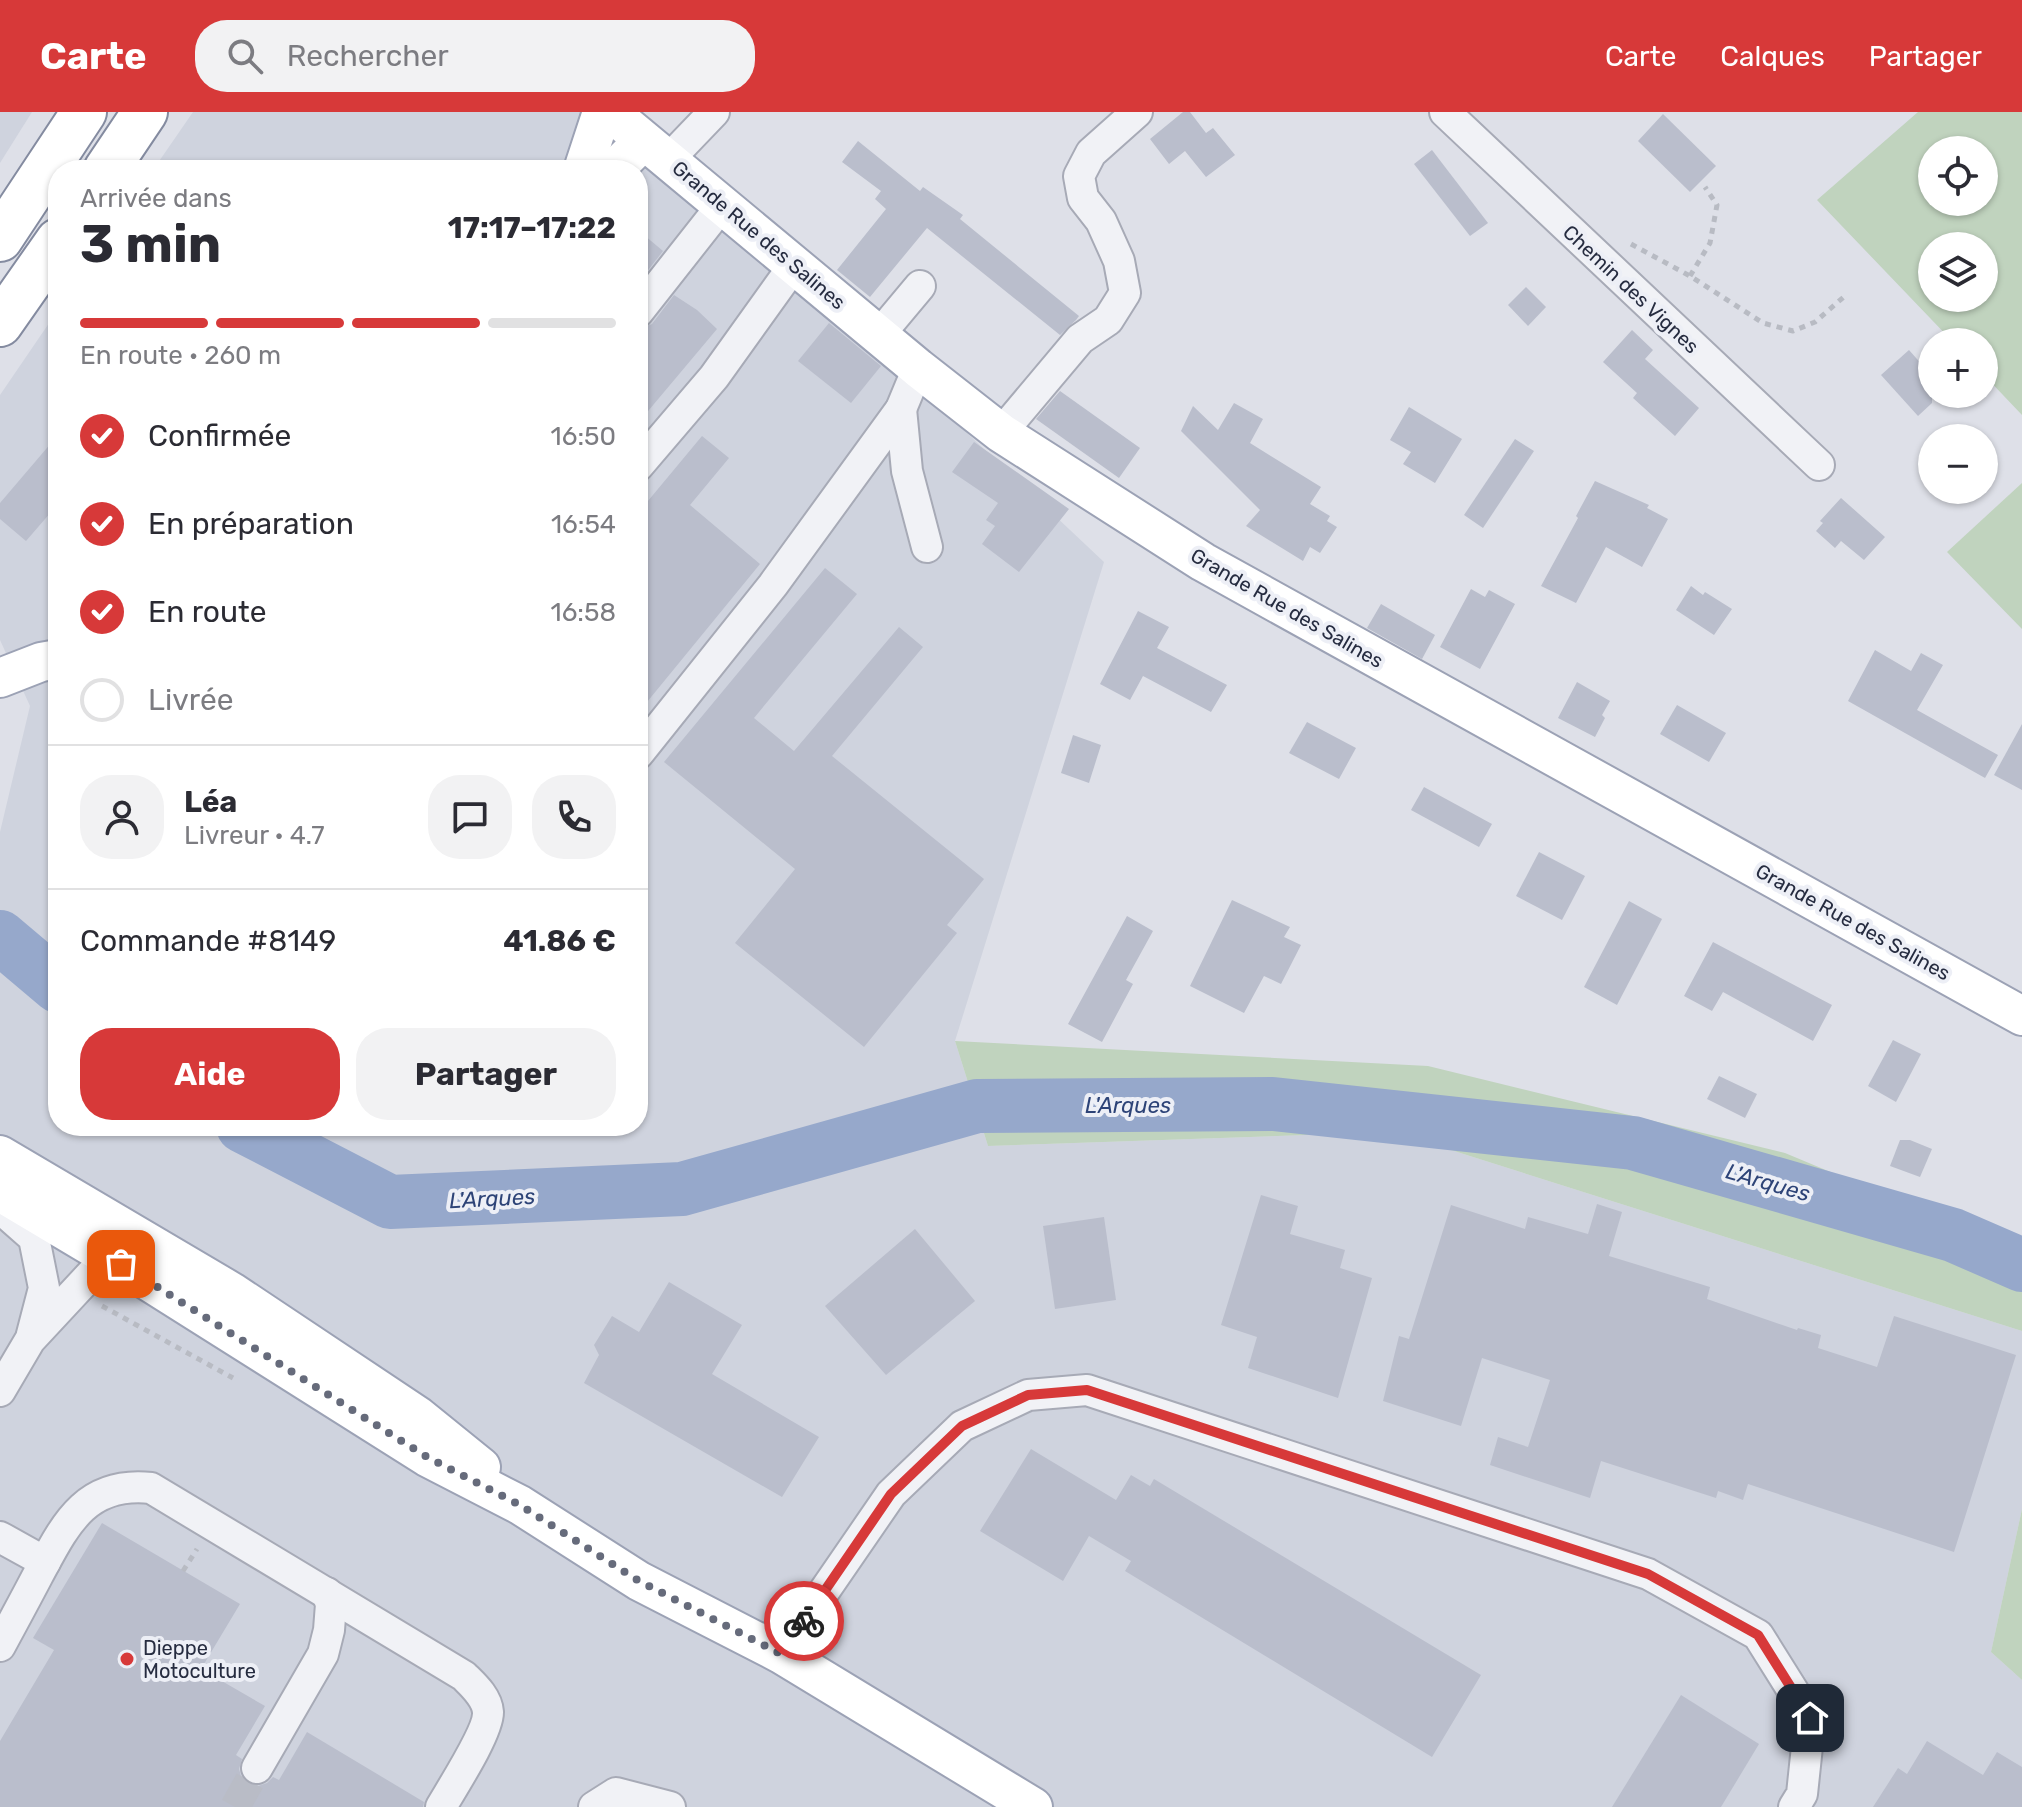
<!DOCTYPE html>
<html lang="fr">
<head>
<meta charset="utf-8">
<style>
  body { margin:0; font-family:Rubik,sans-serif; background:#f2f2f3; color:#2b2b33; height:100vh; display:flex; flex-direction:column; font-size:30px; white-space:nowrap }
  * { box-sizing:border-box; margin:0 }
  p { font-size:26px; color:#7c7c81 }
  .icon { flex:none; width:44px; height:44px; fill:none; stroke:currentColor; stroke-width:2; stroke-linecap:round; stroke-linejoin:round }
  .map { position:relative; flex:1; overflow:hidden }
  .side { position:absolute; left:48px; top:48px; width:600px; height:976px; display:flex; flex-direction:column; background:#fff; border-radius:32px; box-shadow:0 2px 6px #0004 }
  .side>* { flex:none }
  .controls { position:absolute; left:1918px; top:24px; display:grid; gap:16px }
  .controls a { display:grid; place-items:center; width:80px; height:80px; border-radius:50%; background:#fff; box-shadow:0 2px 6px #0004; font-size:40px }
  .pin { position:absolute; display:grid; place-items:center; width:68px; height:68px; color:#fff; margin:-34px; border-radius:16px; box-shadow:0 4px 12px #0006 }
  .courier { position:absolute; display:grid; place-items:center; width:80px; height:80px; margin:-40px; border:6px solid #d73939; border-radius:50%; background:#fff; color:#222; box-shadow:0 2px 10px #0007 }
  .head em { font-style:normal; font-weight:700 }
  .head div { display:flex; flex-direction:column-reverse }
  .head { display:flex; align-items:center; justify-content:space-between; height:136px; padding:0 32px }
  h1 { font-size:52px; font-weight:700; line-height:60px }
  .bar { display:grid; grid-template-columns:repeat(4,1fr); gap:12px 8px; align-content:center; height:96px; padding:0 32px }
  .bar i { height:10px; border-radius:6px; background:#e1e1e2 }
  .bar .selected { background:#d73939 }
  .bar p { grid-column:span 4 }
  .line { display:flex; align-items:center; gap:20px; padding:0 32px; border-top:2px solid #e1e1e2 }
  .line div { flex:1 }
  .round { display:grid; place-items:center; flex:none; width:84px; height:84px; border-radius:32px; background:#f2f2f3 }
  ol { padding:0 32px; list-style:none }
  li { display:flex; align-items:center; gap:24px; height:88px }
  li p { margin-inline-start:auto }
  li .icon { padding:8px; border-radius:50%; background:#d73939; color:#fff; stroke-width:4 }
  li:last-child { color:#7c7c81 }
  li i { width:44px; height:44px; border:4px solid #e1e1e2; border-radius:50% }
  .cta { display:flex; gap:16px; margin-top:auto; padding:16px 32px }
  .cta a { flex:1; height:92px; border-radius:32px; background:#d73939; color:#fff; font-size:32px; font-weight:700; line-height:92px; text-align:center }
  .cta a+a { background:#f2f2f3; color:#2b2b33 }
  header { display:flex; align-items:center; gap:48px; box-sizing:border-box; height:112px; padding:0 40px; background:#d73939; color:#fff }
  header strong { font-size:38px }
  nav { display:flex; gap:44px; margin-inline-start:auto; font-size:28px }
  .search { width:560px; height:72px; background:#f2f2f3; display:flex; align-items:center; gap:20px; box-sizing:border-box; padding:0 28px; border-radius:32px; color:#7c7c81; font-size:30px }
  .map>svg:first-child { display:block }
  .built { fill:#cfd3de }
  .green { fill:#c0d3be; fill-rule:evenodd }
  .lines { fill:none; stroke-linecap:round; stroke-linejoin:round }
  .river { stroke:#96a8cb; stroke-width:54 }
  .building { fill:#babecc }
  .minor-tunnel { stroke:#b9bcc6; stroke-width:30; stroke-dasharray:30 15; stroke-linecap:butt }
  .minor-casing { stroke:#a7aab6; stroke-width:34 }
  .major-casing { stroke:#9ca2b5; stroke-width:42 }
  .highway-casing { stroke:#848ba0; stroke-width:48 }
  .path { stroke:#b8bbc3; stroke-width:5; stroke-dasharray:6 6; stroke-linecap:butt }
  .minor { stroke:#f1f2f6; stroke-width:30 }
  .major { stroke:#fff; stroke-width:38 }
  .highway { stroke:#fff; stroke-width:44 }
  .done { stroke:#666b7b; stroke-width:8; stroke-dasharray:0 14.4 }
  .route { stroke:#d73939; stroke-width:10 }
  .poi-dot { fill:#d73939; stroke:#edeff6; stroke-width:3 }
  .labels { text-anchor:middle; stroke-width:8; stroke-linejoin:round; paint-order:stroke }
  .street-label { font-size:20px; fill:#262c40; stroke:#edeff6 }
  .poi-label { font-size:20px; fill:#262c40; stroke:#edeff6; text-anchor:start }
  .water-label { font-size:22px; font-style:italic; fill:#2d4377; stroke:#edeff6 }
</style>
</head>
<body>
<header>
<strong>Carte</strong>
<div class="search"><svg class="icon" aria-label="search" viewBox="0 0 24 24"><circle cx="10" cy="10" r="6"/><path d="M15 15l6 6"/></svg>Rechercher</div>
<nav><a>Carte</a><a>Calques</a><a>Partager</a></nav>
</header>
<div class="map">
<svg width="2022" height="1695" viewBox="0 0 2022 1695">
  <rect width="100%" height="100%" fill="#dee0e8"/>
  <g class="built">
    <path d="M0 0H32L0 51Z"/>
    <path d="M193 0H626L1104 450 955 929 988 1034 1394 1020 2022 1219V1397L1991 1540 2022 1568V1695H0V720L30 594 0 528V283L58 198V1014H638V58H153Z"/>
  </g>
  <g class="green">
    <path d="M1918 0H2022V303L1984 263V230H1953L1817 88ZM1932 38H1984V90H1932ZM1932 134H1984V186H1932Z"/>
    <path d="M2022 371V517L1947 440Z"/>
    <path d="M955 929 1428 954 1785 1041 2022 1140V1219L1394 1020 988 1034Z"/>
    <path d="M2022 1397V1568L1991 1540Z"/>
  </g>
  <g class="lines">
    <g class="river">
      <path d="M0 825 58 874"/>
      <path d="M243 1014 390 1090 682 1077 977 994 1273 992 1633 1031 1953 1123 2022 1153"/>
    </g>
  </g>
  <g class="building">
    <path d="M1183 0H1190L1206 21 1213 16 1235 43 1206 65 1185 39 1169 52 1150 27Z"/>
    <path d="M1663 2 1716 54 1690 80 1638 29Z"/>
    <path d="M858 29 920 79 923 75 963 103 960 107 1079 204 1076 208 1060 223 927 116 870 185 837 158 886 97 875 87 881 79 842 50Z"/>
    <path d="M1432 38 1488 111 1470 124 1414 52Z"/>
    <path d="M638 118 663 139 638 171Z"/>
    <path d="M1526 175 1546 195 1528 214 1508 193Z"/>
    <path d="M674 183 697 198 717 217 638 311V218L652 212Z"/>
    <path d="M829 211 881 254 851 291 798 249Z"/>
    <path d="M1632 218 1653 238 1645 247 1699 296 1675 324 1633 286 1637 281 1603 250Z"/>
    <path d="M1909 238 1932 264V291L1918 304 1881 263Z"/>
    <path d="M1060 279 1140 336 1119 366 1036 307Z"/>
    <path d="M1234 291 1263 307 1250 331 1321 375 1310 392 1330 404 1327 409 1337 415 1320 441 1310 435 1303 449 1246 414 1260 398 1181 319 1193 294 1218 318Z"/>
    <path d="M1409 295 1462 327 1435 371 1403 352 1411 340 1390 328Z"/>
    <path d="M58 323V392L26 429 0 407V391Z"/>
    <path d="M702 324 729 346 690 393 760 452 638 601V401Z"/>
    <path d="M1515 327 1534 339 1483 416 1464 403Z"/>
    <path d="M974 330 1069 397 1019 460 982 432 995 414 986 408 998 391 952 360Z"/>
    <path d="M1595 369 1649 393 1647 396 1668 407 1642 455 1606 435 1576 491 1541 474 1578 406 1576 404Z"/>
    <path d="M1841 386 1885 425 1864 448 1841 429 1835 436 1816 419 1823 411 1820 409Z"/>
    <path d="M825 456 857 482 754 606 794 639 899 515 923 535 832 644 984 767 947 813 957 821 864 935 735 831 795 757 664 650Z"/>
    <path d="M1691 474 1703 483 1705 480 1732 497 1714 523 1676 498Z"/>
    <path d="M1471 477 1485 485 1489 478 1515 492 1480 557 1440 535Z"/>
    <path d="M1381 492 1435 523 1422 547 1367 516Z"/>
    <path d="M1138 499 1169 515 1157 536 1227 573 1211 600 1143 564 1130 588 1100 572Z"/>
    <path d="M1875 538 1911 559 1921 541 1943 553 1917 598 1998 643 1985 666 1848 589Z"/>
    <path d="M1577 570 1610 589 1602 603 1605 606 1595 625 1558 606Z"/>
    <path d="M1677 593 1726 621 1709 650 1660 622Z"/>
    <path d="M1307 610 1356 636 1339 667 1289 641Z"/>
    <path d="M2022 612V678L1994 663Z"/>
    <path d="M1073 623 1101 633 1089 671 1061 661Z"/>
    <path d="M1424 675 1492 712 1479 735 1411 698Z"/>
    <path d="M1539 740 1585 764 1562 808 1516 784Z"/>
    <path d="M1232 788 1290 815 1284 825 1301 833 1281 872 1264 864 1244 901 1190 874Z"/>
    <path d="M1629 789 1662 807 1617 893 1584 875Z"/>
    <path d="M1127 804 1153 819 1126 868 1133 872 1102 930 1068 912Z"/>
    <path d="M1713 830 1832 893 1813 929 1723 880 1712 899 1684 884Z"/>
    <path d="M1893 928 1921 942 1896 990 1868 974Z"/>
    <path d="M1719 964 1757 982 1745 1006 1707 987Z"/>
    <path d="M1900 1028H1910L1932 1037 1920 1065 1890 1054Z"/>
    <path d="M1261 1083 1298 1094 1290 1122 1345 1138 1340 1156 1372 1166 1338 1286 1248 1256 1257 1225 1221 1213Z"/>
    <path d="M1597 1092 1622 1100 1609 1144 1710 1175 1707 1187 1797 1218 1798 1216 1821 1223 1818 1236 1877 1255 1894 1204 2016 1243 1954 1440 1748 1372 1743 1388 1718 1379 1716 1386 1601 1349 1590 1386 1490 1353 1498 1325 1528 1335 1550 1268 1482 1246 1461 1314 1383 1289 1399 1224 1409 1227 1451 1093 1525 1117 1528 1105 1588 1122Z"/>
    <path d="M1104 1105 1116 1188 1055 1197 1043 1114Z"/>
    <path d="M915 1117 975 1189 886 1263 825 1194Z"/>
    <path d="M669 1170 742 1213 712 1262 819 1325 782 1385 584 1271 599 1243 594 1233 612 1204 639 1220Z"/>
    <path d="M1031 1337 1116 1388 1131 1363 1150 1374 1154 1367 1481 1563 1432 1645 1125 1459 1131 1449 1089 1424 1063 1469 980 1419Z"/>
    <path d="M102 1411 240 1492 201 1557 265 1594 236 1643 242 1647 239 1657 241 1664 247 1671 258 1674 267 1671 273 1665 279 1668 307 1620 424 1690 423 1695H0V1629L54 1538 33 1526Z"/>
    <path d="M1681 1583 1759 1632 1721 1695H1612Z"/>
    <path d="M1927 1629 1983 1663 1997 1640 2022 1655V1695H1873L1898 1656 1907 1662Z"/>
  </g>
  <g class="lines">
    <path class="minor-tunnel" d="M235 1695 257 1656"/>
    <g class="minor-casing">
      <g id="minor">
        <path d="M1445 0 1819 353"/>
        <path d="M668 48 714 0"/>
        <path d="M638 200 723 92"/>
        <path d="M879 223 920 174"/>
        <path d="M901 297 907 359 927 435"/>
        <path d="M1001 321 1080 227 1108 208 1125 181 1119 149 1101 109 1083 86 1079 64 1091 41 1137 0"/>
        <path d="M638 354 714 265 795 152"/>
        <path d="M638 642 773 473 901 297 918 256"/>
        <path d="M0 1096 34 1126 44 1176 32 1222"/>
        <path d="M0 1279 30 1228 97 1156 121 1152"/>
        <path d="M0 1425 45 1450"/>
        <path d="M0 1534C13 1510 26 1486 38 1463 65 1413 85 1369 151 1376L464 1564C473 1573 487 1585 488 1600 489 1619 452 1676 441 1695"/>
        <path d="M781 1542 891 1382 962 1314 1028 1283 1087 1278 1648 1462 1758 1523 1810 1606 1802 1682 1794 1695"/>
        <path d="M257 1656 323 1542 329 1518 331 1492 327 1481"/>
        <path d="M594 1695 616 1681 670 1695"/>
      </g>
    </g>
    <g class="major-casing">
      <g id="major">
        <path d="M610 0 918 256 1001 321 1203 450 2022 904"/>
        <path d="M583 58 602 0"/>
        <path d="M614 58 643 29"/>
        <path d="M0 566 41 550 58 547"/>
        <path d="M0 1043 232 1180 418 1304 481 1355"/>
        <path d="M0 1080 121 1152 427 1345 520 1393 639 1469 781 1542 1033 1695"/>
      </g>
    </g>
    <g class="highway-casing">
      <g id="highway">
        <path d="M106 58 145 0"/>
        <path d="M0 127 84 0"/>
        <path d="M0 212 58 129"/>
      </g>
    </g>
    <g class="path">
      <path d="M1631 132 1690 164 1763 211 1793 219 1815 210 1846 183"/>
      <path d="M1690 164 1710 131 1717 93 1705 75"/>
      <path d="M102 1194 233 1266"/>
      <path d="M183 1459 197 1437"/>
    </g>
    <use href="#minor" class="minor"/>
    <use href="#major" class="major"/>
    <use href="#highway" class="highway"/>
  </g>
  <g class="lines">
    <path class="done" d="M121 1152 427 1345 520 1393 639 1469 781 1542 804 1509"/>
    <path class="route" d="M804 1509 891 1382 962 1314 1028 1283 1087 1278 1648 1462 1758 1523 1810 1606"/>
  </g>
  <circle class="poi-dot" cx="127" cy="1547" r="8"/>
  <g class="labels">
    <g class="street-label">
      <text transform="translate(759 123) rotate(40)" y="7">Grande Rue des Salines</text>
      <text transform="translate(1631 177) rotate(43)" y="7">Chemin des Vignes</text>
      <text transform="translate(1287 496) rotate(30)" y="7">Grande Rue des Salines</text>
      <text transform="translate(1853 810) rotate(29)" y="7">Grande Rue des Salines</text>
    </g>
    <g class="poi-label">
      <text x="143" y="1543">Dieppe<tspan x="143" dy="23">Motoculture</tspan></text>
    </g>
    <g class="water-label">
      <text x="1128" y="1001">L'Arques</text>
      <text transform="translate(1768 1070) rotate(16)" y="8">L'Arques</text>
      <text transform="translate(492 1086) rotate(-3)" y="8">L'Arques</text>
    </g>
  </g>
</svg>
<div class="controls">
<a><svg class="icon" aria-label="locate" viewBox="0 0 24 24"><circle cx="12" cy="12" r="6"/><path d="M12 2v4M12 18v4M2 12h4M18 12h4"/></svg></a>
<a><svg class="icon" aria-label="layers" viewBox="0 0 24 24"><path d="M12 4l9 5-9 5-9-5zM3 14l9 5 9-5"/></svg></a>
<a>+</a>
<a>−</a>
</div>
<div class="pin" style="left:121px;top:1152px;background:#ea580c"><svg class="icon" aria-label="bag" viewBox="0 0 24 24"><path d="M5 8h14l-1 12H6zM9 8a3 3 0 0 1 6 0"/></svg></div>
<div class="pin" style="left:1810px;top:1606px;background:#1f2937"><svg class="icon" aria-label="home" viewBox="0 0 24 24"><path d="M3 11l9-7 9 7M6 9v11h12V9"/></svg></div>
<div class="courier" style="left:804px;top:1509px"><svg class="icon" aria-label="bike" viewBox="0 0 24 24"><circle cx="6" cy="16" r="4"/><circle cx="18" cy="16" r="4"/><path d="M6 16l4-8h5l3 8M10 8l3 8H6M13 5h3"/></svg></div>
<section class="side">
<div class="head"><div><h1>3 min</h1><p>Arrivée dans</p></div><em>17:17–17:22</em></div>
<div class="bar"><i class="selected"></i><i class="selected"></i><i class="selected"></i><i></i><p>En route · 260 m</p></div>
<ol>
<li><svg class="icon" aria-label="check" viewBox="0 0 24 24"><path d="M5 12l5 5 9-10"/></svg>Confirmée<p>16:50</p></li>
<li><svg class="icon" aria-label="check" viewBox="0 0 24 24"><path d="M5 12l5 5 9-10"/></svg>En préparation<p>16:54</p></li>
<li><svg class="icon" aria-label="check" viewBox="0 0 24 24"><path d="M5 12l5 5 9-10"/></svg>En route<p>16:58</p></li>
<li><i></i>Livrée</li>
</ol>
<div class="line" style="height:144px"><a class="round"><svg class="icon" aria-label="person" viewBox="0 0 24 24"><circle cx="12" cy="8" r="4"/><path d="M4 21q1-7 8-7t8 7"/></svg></a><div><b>Léa</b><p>Livreur · 4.7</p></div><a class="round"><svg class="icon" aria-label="chat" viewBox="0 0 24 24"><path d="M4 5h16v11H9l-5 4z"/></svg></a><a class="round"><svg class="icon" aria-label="phone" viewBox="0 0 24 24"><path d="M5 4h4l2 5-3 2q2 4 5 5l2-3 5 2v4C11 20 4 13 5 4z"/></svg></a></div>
<div class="line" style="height:104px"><div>Commande #8149</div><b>41.86 €</b></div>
<div class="cta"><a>Aide</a><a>Partager</a></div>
</section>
</div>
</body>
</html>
